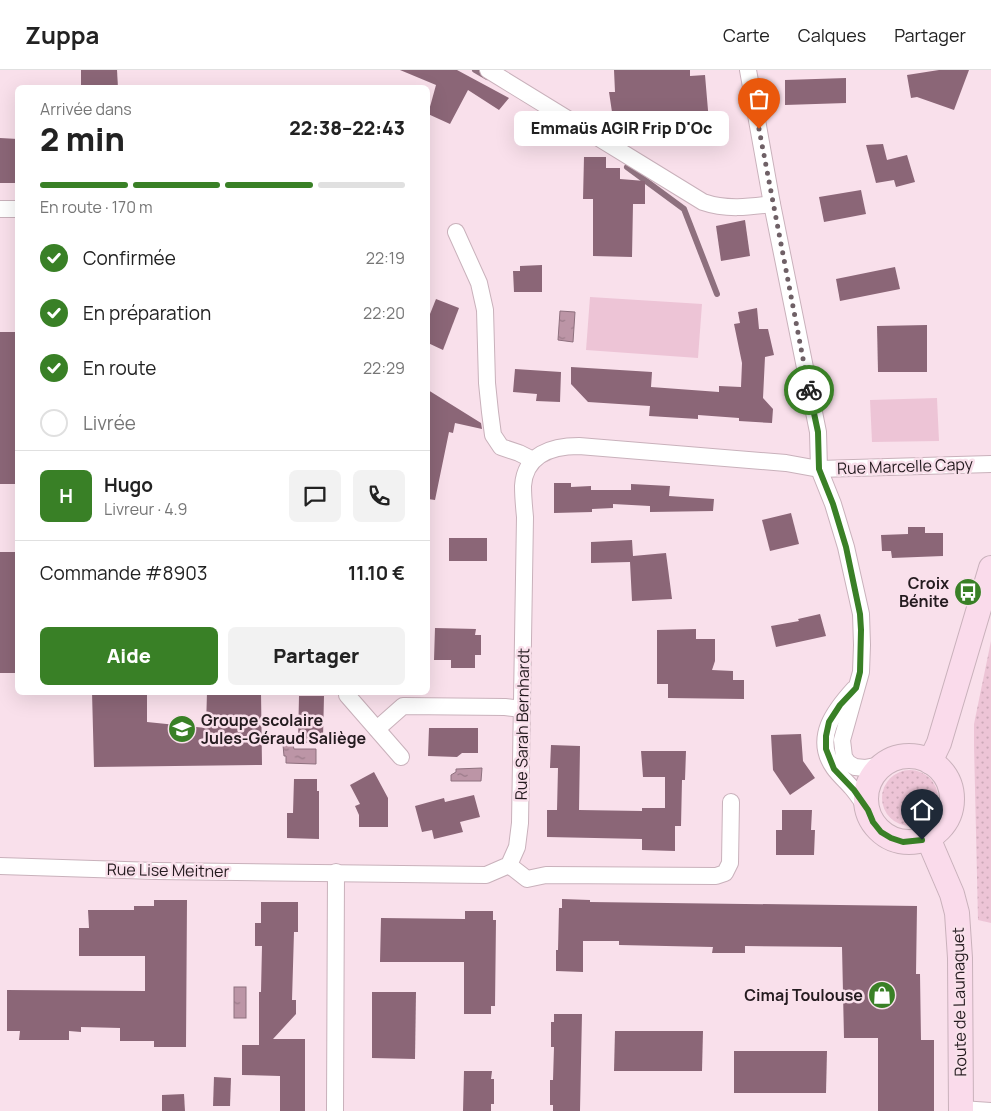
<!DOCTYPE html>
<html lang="fr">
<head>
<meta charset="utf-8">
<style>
  body { margin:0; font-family:Manrope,sans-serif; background:#f2f2f2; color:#222; height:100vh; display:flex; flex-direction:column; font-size:19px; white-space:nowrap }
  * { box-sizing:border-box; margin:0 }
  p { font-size:16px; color:#767676 }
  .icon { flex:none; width:28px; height:28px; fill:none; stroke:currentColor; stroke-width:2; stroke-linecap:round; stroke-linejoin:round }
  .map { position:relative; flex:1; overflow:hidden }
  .details { position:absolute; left:15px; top:15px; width:415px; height:610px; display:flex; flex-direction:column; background:#fff; border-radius:8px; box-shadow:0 5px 20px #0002 }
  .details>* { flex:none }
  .pin { position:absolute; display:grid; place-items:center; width:42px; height:42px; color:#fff; margin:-51px -21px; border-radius:50% 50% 50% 0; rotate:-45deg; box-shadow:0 0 5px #0007 }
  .pin .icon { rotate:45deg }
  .courier { position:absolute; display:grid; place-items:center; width:50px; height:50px; margin:-25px; border:4px solid #398026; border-radius:50%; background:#fff; color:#222; box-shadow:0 1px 6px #0007 }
  .bubble { position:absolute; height:35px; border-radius:8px; background:#fff; box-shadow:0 5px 20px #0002; font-size:16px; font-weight:800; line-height:35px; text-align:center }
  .head em { font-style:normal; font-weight:800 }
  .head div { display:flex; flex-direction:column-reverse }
  .head { display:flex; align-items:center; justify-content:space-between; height:85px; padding:0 25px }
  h1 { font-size:32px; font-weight:800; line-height:38px }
  .bar { display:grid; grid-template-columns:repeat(4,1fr); gap:8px 5px; align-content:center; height:60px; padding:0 25px }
  .bar i { height:6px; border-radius:4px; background:#e0e0e0 }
  .bar .on { background:#398026 }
  .bar p { grid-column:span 4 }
  .line { display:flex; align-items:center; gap:12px; padding:0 25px; border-top:1px solid #e0e0e0 }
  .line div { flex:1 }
  .round { display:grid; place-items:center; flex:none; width:52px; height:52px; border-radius:8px; background:#f2f2f2 }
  ol { padding:0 25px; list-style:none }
  li { display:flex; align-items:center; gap:15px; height:55px }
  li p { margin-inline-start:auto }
  li .icon { padding:5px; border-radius:50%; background:#398026; color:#fff; stroke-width:4 }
  li:last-child { color:#767676 }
  li i { width:28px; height:28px; border:2px solid #e0e0e0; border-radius:50% }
  .primary-button { display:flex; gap:10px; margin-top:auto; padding:10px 25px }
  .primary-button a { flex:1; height:58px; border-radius:8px; background:#398026; color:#fff; font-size:20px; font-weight:800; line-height:58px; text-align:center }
  .primary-button a+a { background:#f2f2f2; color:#222 }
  header { display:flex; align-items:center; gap:30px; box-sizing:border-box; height:70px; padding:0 25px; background:#fff; border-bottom:1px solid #e0e0e0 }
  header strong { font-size:24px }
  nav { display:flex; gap:28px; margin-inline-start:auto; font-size:18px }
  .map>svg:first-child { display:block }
  .grass { fill:url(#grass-dots) }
  .garden { fill:#edc4d6 }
  .water { fill:url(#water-ripples); stroke:#8e707e }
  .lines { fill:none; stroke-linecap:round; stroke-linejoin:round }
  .stream { stroke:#8e707e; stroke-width:6 }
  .building { fill:#8b6677 }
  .street-casing { stroke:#c9b1bb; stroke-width:18 }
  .secondary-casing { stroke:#c9b1bb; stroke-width:26 }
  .street { stroke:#fff; stroke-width:16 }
  .secondary { stroke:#fadbeb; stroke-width:24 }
  .done { stroke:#6f6066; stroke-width:5; stroke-dasharray:0 9 }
  .route { stroke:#398026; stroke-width:6 }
  .labels { text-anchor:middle; stroke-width:5; stroke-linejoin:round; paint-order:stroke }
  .street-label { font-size:16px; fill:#241b1f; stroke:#f9e0eb }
  .poi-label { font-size:16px; font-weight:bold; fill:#241b1f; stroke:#f9e0eb; text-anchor:end }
</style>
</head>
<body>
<header>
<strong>Zuppa</strong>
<nav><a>Carte</a><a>Calques</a><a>Partager</a></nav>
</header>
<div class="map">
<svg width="991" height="1041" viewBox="0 0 991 1041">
  <defs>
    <pattern id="grass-dots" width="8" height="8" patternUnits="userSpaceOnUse" patternTransform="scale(1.25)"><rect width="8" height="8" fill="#edc4d6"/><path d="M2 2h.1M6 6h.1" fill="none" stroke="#cba8b7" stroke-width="1.8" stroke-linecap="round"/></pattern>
    <pattern id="water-ripples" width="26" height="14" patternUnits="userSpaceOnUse" patternTransform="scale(1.25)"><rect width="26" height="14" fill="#bc95a6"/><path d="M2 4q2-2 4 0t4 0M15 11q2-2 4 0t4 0" fill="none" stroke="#997987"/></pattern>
  </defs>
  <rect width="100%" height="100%" fill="#f9e0eb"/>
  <g class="grass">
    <path d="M991 571V853L978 850 974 675V654Z"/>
    <circle cx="910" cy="728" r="28"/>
  </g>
  <g class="garden">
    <path d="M590 227 702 234 698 288 586 280Z"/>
    <path d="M937 328 939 371 872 372 870 330Z"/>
  </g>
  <g class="water">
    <path d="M560 241 575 242 573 272 558 270Z"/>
    <path d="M283 675H293L294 679H316V694L286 693V686H284Z"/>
    <path d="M482 698 481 711H451V705L456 702V699Z"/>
    <rect x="234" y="917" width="12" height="31"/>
  </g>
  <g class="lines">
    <g class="stream">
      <path d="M475 0 487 7"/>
      <path d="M627 97 684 139 717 224"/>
    </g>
  </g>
  <g class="building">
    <path d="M81 0H117L118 18H81Z"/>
    <path d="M400 0H457L509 28 499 40 468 20 450 54 428 44 436 15Z"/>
    <path d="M614 0H690V6L705 5 709 52 618 58 616 42H612L609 22H615Z"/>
    <path d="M939 0H969L954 40 917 27 911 28 907 5Z"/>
    <path d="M846 8V33L785 35V10Z"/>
    <path d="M0 68 18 69V113H0Z"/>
    <path d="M883 74 887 90 907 85 915 112 896 117 894 110 876 113 866 75Z"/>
    <path d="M584 87H606V98H620V109L645 111V134H633L632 187 593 186V129H583Z"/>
    <path d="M861 120 866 144 824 152 819 127Z"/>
    <path d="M745 150 750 186 721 191 716 156Z"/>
    <path d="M542 195V222H514L513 201H520V196Z"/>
    <path d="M895 197 900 219 840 231 836 209Z"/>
    <path d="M436 229 459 238 443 280 428 273V249Z"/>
    <path d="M757 238 759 259H768L774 285 765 287 763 328 773 339 772 353 739 351V348L698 345V349L649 346 650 336 588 332 571 314V297L652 302 651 317 719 322V316L741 317 742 293 734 254 740 253 738 242Z"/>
    <path d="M927 255V302H878L877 256Z"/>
    <rect x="0" y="262" width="18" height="152"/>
    <path d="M515 299 561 302 560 332 536 331 537 324 513 322Z"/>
    <path d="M428 320 481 353 482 359 455 353 453 363 449 362 435 430 428 429Z"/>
    <path d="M554 413H571V417L591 416V420H631V414L670 416 669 426 714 429 713 441 650 442V436L613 434V438L592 439V442L554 443Z"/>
    <path d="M791 443 799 474 770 481 762 450Z"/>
    <path d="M908 457H925V463H943V486L892 488 891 481H882L881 465 908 464Z"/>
    <rect x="449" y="468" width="38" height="23"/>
    <path d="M632 470 633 486 666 483 672 529 632 531 630 492 591 493V472Z"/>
    <rect x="0" y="482" width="18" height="121"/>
    <path d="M820 544 826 566 776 577 771 556 799 551 798 549Z"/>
    <path d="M435 558 476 559 475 565H481V585H475V598H451V590H434Z"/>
    <path d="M696 559V569H715V591L712 600 733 601V610H744V629L668 628V614H657V560Z"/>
    <path d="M92 622H147V652L206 658 207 622H261L262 695 94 697Z"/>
    <path d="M299 626H324L323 668 321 664 320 673H298Z"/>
    <path d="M429 658H478V683H462L457 687 428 686Z"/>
    <path d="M801 664 803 691 815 708 790 725 773 700 771 665Z"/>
    <path d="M551 675 580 676 579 740 642 741V738H665V707H643L641 681H686L685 710H682L681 756H675V781L642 780V769L547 767V740H557L558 698H550Z"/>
    <path d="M374 702 388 728V757H359V745L355 736 360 734 350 715Z"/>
    <path d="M294 709H317V721H319V769L287 768V743H293Z"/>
    <path d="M474 725 480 747 460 752 463 762 434 769 432 760 422 762 415 736 444 728 445 732Z"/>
    <path d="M782 740H812L811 760H815L814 785H776V760H782Z"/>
    <path d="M562 829 590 830V832L917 836 916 904H920L921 970H934V1041H878V968H844L842 877 745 876V883H712L713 877 619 875V871H583V902L556 901V880H558L559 838H562Z"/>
    <path d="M154 830H187L186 977H154V971H120V958L81 957V962L69 961V970H19L20 961H7V920L145 921V886H79V858H89L88 840H134V836H154Z"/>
    <path d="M261 832H298V862H294L292 930H296V944L273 969H305V1041H280V1006L242 1005V975H259V922H261L262 876H255V853H261Z"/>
    <path d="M465 841H493V850H496L495 936H491V944H464V892H380L381 848 465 849Z"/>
    <path d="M372 922H416L415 989 372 988Z"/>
    <path d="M554 944H582L580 1041H553V1035H550V1010H553L554 977H551V952H554Z"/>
    <path d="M615 961H703L702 1001H614Z"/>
    <path d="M734 981H827L826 1023H734Z"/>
    <path d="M464 1001H492L491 1009H494V1034H491V1041H463Z"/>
    <path d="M214 1007 231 1008 230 1036H213Z"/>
    <path d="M184 1024 185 1041H162V1025Z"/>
  </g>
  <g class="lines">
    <g class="street-casing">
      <g id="street">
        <path d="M488 0 703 132C726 140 749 137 772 134"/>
        <path d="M748 0 772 134 818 362 819 399 833 434 846 477 861 544 862 575 861 602 842 670 844 687 848 693 855 697 865 698 885 694"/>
        <path d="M0 139H18"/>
        <path d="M456 162 479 213 485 240 487 313 490 342 493 365 501 377 519 383 533 390"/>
        <path d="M854 619C834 641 813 668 834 698 839 705 846 711 852 718 858 725 863 733 868 740"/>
        <path d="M347 625 401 687"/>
        <path d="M377 659 403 636 505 637 522 639"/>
        <path d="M509 795 527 809 546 805 716 806 725 803 730 793 731 732"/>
        <path d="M0 796 156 801 486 805 509 795 517 777 520 753 525 447C524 437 523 426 523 416 525 384 552 376 579 376L786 393 819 399 991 394"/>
        <path d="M961 1039 991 1041"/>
        <path d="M335 1041 336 802"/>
      </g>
    </g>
    <g class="secondary-casing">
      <g id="secondary">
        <circle cx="909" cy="729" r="43"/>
        <path d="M930 692 939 673 991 498"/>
        <path d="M928 768 952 824 957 843 960 888 961 1041"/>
      </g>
    </g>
    <use href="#street" class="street"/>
    <use href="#secondary" class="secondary"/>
  </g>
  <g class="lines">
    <path class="done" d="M759 59 809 320"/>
    <path class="route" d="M809 320 818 362 819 399 833 434 846 477 860 544 861 560 860 602 856 618 840 635 829 652 826 666V679L834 699 854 720 868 740 873 752 881 762 891 768 903 772 922 770"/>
  </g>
  <defs>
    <g id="bus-disc" transform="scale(1.4375)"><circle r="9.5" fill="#398026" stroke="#f9e0eb"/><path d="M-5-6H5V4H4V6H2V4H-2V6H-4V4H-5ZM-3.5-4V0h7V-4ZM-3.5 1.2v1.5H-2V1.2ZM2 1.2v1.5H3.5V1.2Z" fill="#fff"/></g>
    <g id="school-disc" transform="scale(1.4375)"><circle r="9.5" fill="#398026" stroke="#f9e0eb"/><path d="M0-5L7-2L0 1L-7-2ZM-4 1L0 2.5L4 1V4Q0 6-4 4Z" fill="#fff"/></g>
    <g id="shop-disc" transform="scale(1.4375)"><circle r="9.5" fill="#398026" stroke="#f9e0eb"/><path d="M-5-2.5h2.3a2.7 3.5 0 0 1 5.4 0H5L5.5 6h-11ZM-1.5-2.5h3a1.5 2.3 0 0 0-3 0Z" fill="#fff"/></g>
  </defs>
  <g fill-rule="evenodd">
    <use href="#bus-disc" x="968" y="522"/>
    <use href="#school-disc" x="182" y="659"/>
    <use href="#shop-disc" x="882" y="925"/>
  </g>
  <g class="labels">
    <g class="street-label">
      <text transform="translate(905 396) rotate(-2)" y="6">Rue Marcelle Capy</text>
      <text transform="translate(522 654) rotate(-89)" y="6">Rue Sarah Bernhardt</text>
      <text transform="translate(168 800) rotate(1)" y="6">Rue Lise Meitner</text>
      <text transform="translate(959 932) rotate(-91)" y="6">Route de Launaguet</text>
    </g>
    <g class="poi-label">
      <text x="949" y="519">Croix<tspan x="949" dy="18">Bénite</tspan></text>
      <text x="201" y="656" text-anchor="start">Groupe scolaire<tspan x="201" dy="18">Jules-Géraud Saliège</tspan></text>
      <text x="863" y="931">Cimaj Toulouse</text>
    </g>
  </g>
</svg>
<div class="pin" style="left:759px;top:59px;background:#ea580c"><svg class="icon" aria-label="bag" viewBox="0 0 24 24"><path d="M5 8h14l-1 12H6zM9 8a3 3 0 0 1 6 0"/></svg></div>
<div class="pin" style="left:922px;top:770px;background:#1f2937"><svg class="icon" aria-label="home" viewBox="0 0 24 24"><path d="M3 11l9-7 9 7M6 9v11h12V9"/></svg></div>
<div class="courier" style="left:809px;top:320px"><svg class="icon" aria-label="bike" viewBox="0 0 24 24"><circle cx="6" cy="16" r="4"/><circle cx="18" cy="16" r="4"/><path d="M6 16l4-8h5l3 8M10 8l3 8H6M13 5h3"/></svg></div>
<div class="bubble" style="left:514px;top:41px;width:215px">Emmaüs AGIR Frip D'Oc</div>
<section class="details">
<div class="head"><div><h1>2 min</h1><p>Arrivée dans</p></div><em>22:38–22:43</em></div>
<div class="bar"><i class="on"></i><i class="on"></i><i class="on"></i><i></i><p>En route · 170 m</p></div>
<ol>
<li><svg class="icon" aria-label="check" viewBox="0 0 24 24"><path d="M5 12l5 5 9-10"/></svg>Confirmée<p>22:19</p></li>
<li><svg class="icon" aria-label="check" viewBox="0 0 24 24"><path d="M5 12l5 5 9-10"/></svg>En préparation<p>22:20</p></li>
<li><svg class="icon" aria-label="check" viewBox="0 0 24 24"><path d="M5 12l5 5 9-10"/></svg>En route<p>22:29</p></li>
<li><i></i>Livrée</li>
</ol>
<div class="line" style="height:90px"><b class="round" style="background:#398026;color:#fff">H</b><div><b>Hugo</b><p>Livreur · 4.9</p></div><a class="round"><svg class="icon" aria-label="chat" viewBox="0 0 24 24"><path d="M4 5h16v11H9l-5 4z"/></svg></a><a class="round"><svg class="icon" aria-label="phone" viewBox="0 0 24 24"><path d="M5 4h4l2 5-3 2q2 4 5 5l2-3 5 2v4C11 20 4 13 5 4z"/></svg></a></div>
<div class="line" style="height:65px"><div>Commande #8903</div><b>11.10 €</b></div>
<div class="primary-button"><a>Aide</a><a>Partager</a></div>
</section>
</div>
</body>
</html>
